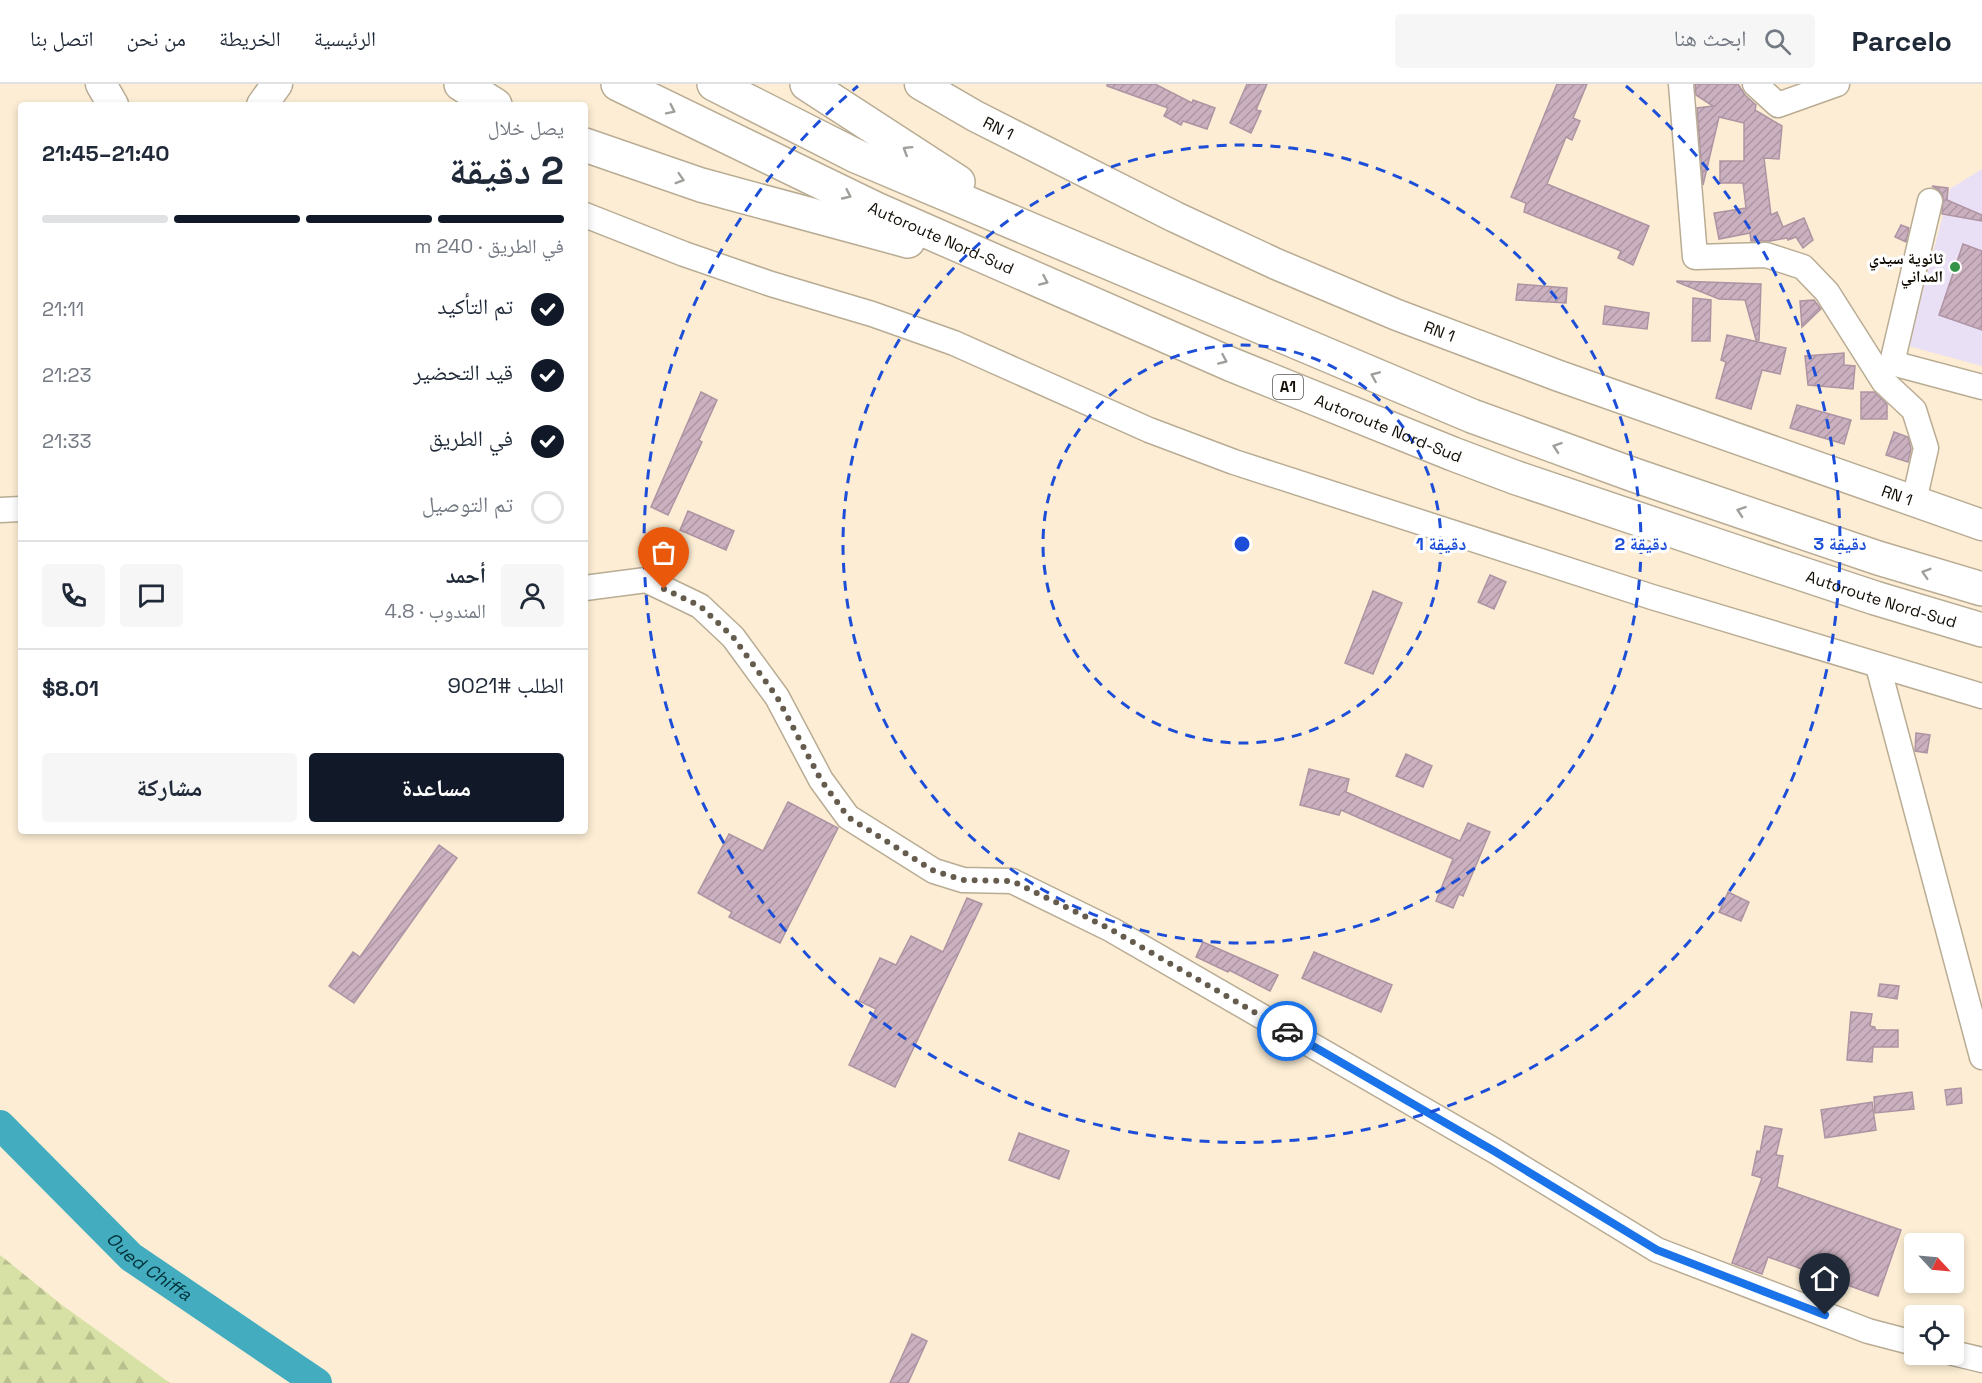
<!DOCTYPE html>
<html lang="ar">
<head>
<meta charset="utf-8">
<style>
  body { margin:0; font-family:"Space Grotesk","Noto Naskh Arabic",sans-serif; background:#f6f6f7; color:#1f2937; direction:rtl; height:100vh; display:flex; flex-direction:column; font-size:22px; white-space:nowrap }
  * { box-sizing:border-box; margin:0 }
  p { font-size:20px; color:#747a83 }
  .icon { flex:none; width:33px; height:33px; fill:none; stroke:currentColor; stroke-width:2; stroke-linecap:round; stroke-linejoin:round }
  .map { position:relative; flex:1; overflow:hidden; direction:ltr }
  .details { position:absolute; left:18px; top:18px; width:570px; height:732px; display:flex; flex-direction:column; background:#fff; border-radius:6px; box-shadow:0 3px 9px #0003; direction:rtl }
  .details>* { flex:none }
  .needle { width:39px; rotate:116deg }
  .controls { position:absolute; left:1904px; top:1149px; display:grid; gap:12px }
  .controls a { display:grid; place-items:center; width:60px; height:60px; border-radius:6px; background:#fff; box-shadow:0 3px 9px #0003; font-size:30px }
  .pin { position:absolute; display:grid; place-items:center; width:51px; height:51px; color:#fff; margin:-62px -26px; border-radius:50% 50% 50% 0; rotate:-45deg; box-shadow:0 0 6px #0007 }
  .pin .icon { rotate:45deg }
  .courier { position:absolute; display:grid; place-items:center; width:60px; height:60px; margin:-30px; border:4px solid #1a73e8; border-radius:50%; background:#fff; color:#222; box-shadow:0 2px 8px #0007 }
  .headline em { font-style:normal; font-weight:800 }
  .headline div { display:flex; flex-direction:column-reverse }
  .headline { display:flex; align-items:center; justify-content:space-between; height:102px; padding:0 24px }
  h1 { font-size:39px; font-weight:800; line-height:45px }
  .bar { display:grid; grid-template-columns:repeat(4,1fr); gap:9px 6px; align-content:center; height:72px; padding:0 24px }
  .bar i { height:8px; border-radius:4px; background:#e0e1e3 }
  .bar .selected { background:#111827 }
  .bar p { grid-column:span 4 }
  .line { display:flex; align-items:center; gap:15px; padding:0 24px; border-top:2px solid #e0e1e3 }
  .line div { flex:1 }
  .round { display:grid; place-items:center; flex:none; width:63px; height:63px; border-radius:6px; background:#f6f6f7 }
  ol { padding:0 24px; list-style:none }
  li { display:flex; align-items:center; gap:18px; height:66px }
  li p { margin-inline-start:auto }
  li .icon { padding:6px; border-radius:50%; background:#111827; color:#fff; stroke-width:4 }
  li:last-child { color:#747a83 }
  li i { width:33px; height:33px; border:3px solid #e0e1e3; border-radius:50% }
  .action { display:flex; gap:12px; margin-top:auto; padding:12px 24px }
  .action a { flex:1; height:69px; border-radius:6px; background:#111827; color:#fff; font-size:24px; font-weight:800; line-height:69px; text-align:center }
  .action a+a { background:#f6f6f7; color:#1f2937 }
  header { display:flex; align-items:center; gap:36px; box-sizing:border-box; height:84px; padding:0 30px; background:#fff; border-bottom:2px solid #e0e1e3 }
  header strong { font-size:28px }
  nav { display:flex; gap:33px; margin-inline-start:auto; font-size:21px }
  .search { width:420px; height:54px; background:#f6f6f7; display:flex; align-items:center; gap:15px; box-sizing:border-box; padding:0 21px; border-radius:6px; color:#747a83; font-size:22px }
  .map>svg:first-child { display:block }
  .education { fill:#eae0f5 }
  .forest { fill:url(#forest-firs) }
  .lines { fill:none; stroke-linecap:round; stroke-linejoin:round }
  .river { stroke:#43adbf; stroke-width:30 }
  .building { fill:url(#building-hatch); stroke:#ae94a3; stroke-width:1.5 }
  .minor-casing { stroke:#b9ac94; stroke-width:27 }
  .major-casing { stroke:#b9ac94; stroke-width:33 }
  .highway-casing { stroke:#b9ac94; stroke-width:36 }
  .minor { stroke:#fff; stroke-width:24 }
  .major { stroke:#fff; stroke-width:30 }
  .highway { stroke:#fff; stroke-width:33 }
  .oneway { stroke:#a19f9b }
  .done { stroke:#655c4e; stroke-width:6; stroke-dasharray:0 10.8 }
  .route { stroke:#1a73e8; stroke-width:8 }
  .ring { fill:none; stroke:#1d4ed8; stroke-width:3; stroke-dasharray:10 8 }
  .poi-dot { fill:#349346; stroke:#fff; stroke-width:2 }
  .labels { text-anchor:middle; stroke-width:6; stroke-linejoin:round; paint-order:stroke }
  .shield { fill:#fff; stroke:#5a5651; stroke-width:1.5 }
  .shield-label { font-size:15px; font-weight:bold; fill:#130e06 }
  .street-label { font-size:16px; fill:#130e06; stroke:#fff }
  .poi-label { font-size:16px; font-weight:bold; fill:#130e06; stroke:#fff; text-anchor:end }
  .water-label { font-size:18px; font-style:italic; fill:#003139; stroke:#fff }
  .centre { fill:#1d4ed8; stroke:#fff; stroke-width:3 }
  .ring-label { font-size:18px; text-anchor:middle; font-weight:bold; fill:#1d4ed8; stroke:#fff; stroke-width:6; stroke-linejoin:round; paint-order:stroke }
</style>
</head>
<body>
<header>
<strong>Parcelo</strong>
<div class="search"><svg class="icon" aria-label="search" viewBox="0 0 24 24"><circle cx="10" cy="10" r="6"/><path d="M15 15l6 6"/></svg>ابحث هنا</div>
<nav><a>الرئيسية</a><a>الخريطة</a><a>من نحن</a><a>اتصل بنا</a></nav>
</header>
<div class="map">
<svg width="1982" height="1299" viewBox="0 0 1982 1299">
  <defs>
    <pattern id="forest-firs" width="22" height="20" patternUnits="userSpaceOnUse" patternTransform="scale(1.5)"><rect width="22" height="20" fill="#d7e1a5"/><path d="M5 1l3.5 6h-7zM16 11l3.5 6h-7z" fill="#b8c08d"/></pattern>
    <pattern id="building-hatch" width="6" height="6" patternUnits="userSpaceOnUse" patternTransform="scale(1.5)"><rect width="6" height="6" fill="#cbb0bf"/><path d="M-1 1l2-2M0 6l6-6M5 7l2-2" fill="none" stroke="#ad96a3"/></pattern>
  </defs>
  <rect width="100%" height="100%" fill="#fcedd4"/>
  <path class="education" d="M1982 85V282L1908 262 1950 105Z"/>
  <path class="forest" d="M0 1171 62 1221 170 1299H0Z"/>
  <g class="lines">
    <path class="river" id="s1" d="M0 1041 131 1173 317 1299"/>
  </g>
  <g class="building">
    <path d="M1107 0H1155L1192 19 1193 16 1215 24 1207 45 1183 37 1181 41 1164 32 1168 24 1107 2Z"/>
    <path d="M1247 0H1267L1256 26 1261 27 1251 49 1230 39Z"/>
    <path d="M1557 0H1587L1573 34 1580 37 1572 56 1566 53 1547 100 1649 142 1633 181 1618 174 1621 167 1524 128 1526 119 1511 113Z"/>
    <path d="M1695 0H1738L1745 11 1756 21 1755 26 1782 42 1779 75 1764 74 1771 131 1777 128 1783 143 1804 134 1813 156 1803 164 1796 153 1788 156 1787 154 1770 157H1751L1750 149 1719 155 1714 129 1746 124 1743 99H1720V77H1744V39L1719 33 1703 101 1697 24 1713 22 1696 11Z"/>
    <path d="M1932 102 1948 104 1947 116 1982 131V137L1942 130 1943 112 1939 106Z"/>
    <path d="M1901 141 1909 144 1906 158 1895 153Z"/>
    <path d="M1963 160 1982 167V246L1939 231Z"/>
    <path d="M1677 197 1761 200 1759 256H1756L1745 216 1719 215 1677 198Z"/>
    <path d="M1518 200 1567 204 1566 219 1516 216Z"/>
    <path d="M1693 214 1711 216 1710 257H1692Z"/>
    <path d="M1814 216 1821 225 1802 243 1800 217Z"/>
    <path d="M1605 222 1649 229 1647 245 1603 240Z"/>
    <path d="M1727 251 1786 264 1780 290 1762 286 1751 325 1716 314 1726 278 1721 276Z"/>
    <path d="M1844 269V281L1855 282 1853 305 1808 301 1805 272Z"/>
    <path d="M701 308 717 316 699 356 702 358 668 431 651 423Z"/>
    <path d="M1861 308H1874L1887 320V335H1861Z"/>
    <path d="M1797 321 1851 336 1844 360 1790 344Z"/>
    <path d="M1894 348 1908 353 1911 365 1908 378 1886 371Z"/>
    <path d="M688 427 734 447 726 466 680 446Z"/>
    <path d="M1490 491 1506 498 1494 525 1478 518Z"/>
    <path d="M1373 507 1402 519 1373 590 1345 579Z"/>
    <path d="M1916 649 1930 651 1927 669 1915 667Z"/>
    <path d="M1406 670 1432 682 1423 703 1396 692Z"/>
    <path d="M1309 685 1349 695 1346 708 1460 757 1468 739 1490 748 1463 812 1459 810 1453 824 1436 817 1453 775 1341 726 1339 731 1300 721Z"/>
    <path d="M788 718 838 744 780 859 729 833 732 828 698 809 729 750 763 767Z"/>
    <path d="M439 761 457 774 354 919 329 902 353 868 360 873Z"/>
    <path d="M1728 808 1749 818 1741 837 1719 828Z"/>
    <path d="M967 814 982 820 895 1003 849 981 876 925 859 917 880 874 896 881 911 852 943 868Z"/>
    <path d="M1203 858 1278 891 1270 907 1229 886 1228 888 1196 873Z"/>
    <path d="M1314 868 1392 901 1381 928 1302 894Z"/>
    <path d="M1880 900 1899 902 1897 915 1878 912Z"/>
    <path d="M1851 928 1872 930 1870 942 1875 943V946H1898V963H1873L1872 978 1847 976Z"/>
    <path d="M1961 1004 1962 1019 1947 1021 1945 1006Z"/>
    <path d="M1912 1008 1914 1025 1875 1029 1874 1013Z"/>
    <path d="M1872 1018 1876 1046 1825 1054 1821 1026Z"/>
    <path d="M1765 1042 1782 1045 1776 1071 1783 1072 1777 1103 1901 1146 1878 1212 1768 1173 1762 1190 1732 1179 1762 1094 1752 1091 1757 1067 1760 1068Z"/>
    <path d="M1019 1049 1069 1067 1059 1095 1009 1076Z"/>
    <path d="M912 1250 927 1257 908 1299H890Z"/>
  </g>
  <g class="lines">
    <g class="minor-casing">
      <g id="minor">
        <path d="M1681 0 1695 173 1766 171 1803 183 1827 208 1884 298 1914 326 1926 364 1914 417"/>
        <path d="M1755 0 1778 21 1837 0"/>
        <path d="M1930 117 1892 279 1982 303"/>
        <path d="M585 131 684 170 771 200 872 230 954 259 1149 346 1234 378 1652 513 1982 612"/>
        <path d="M0 426 21 425"/>
        <path d="M585 504 646 496 700 522 733 553 777 613 821 696 848 733 934 787 963 796 1012 797 1112 846 1495 1067 1657 1166 1868 1247 1914 1259"/>
        <path d="M1878 582 1982 973"/>
        <path d="M1953 1269 1982 1276"/>
      </g>
    </g>
    <g class="major-casing">
      <g id="major">
        <path d="M101 0 113 21"/>
        <path id="s2" d="M920 0 975 32 1175 133 1276 180 1397 231 1559 292 1982 441"/>
        <path d="M262 21 277 0"/>
      </g>
    </g>
    <g class="highway-casing">
      <g id="highway">
        <path d="M461 0 495 21"/>
        <path id="s3" d="M618 0 876 125 1230 280 1453 370 1514 393 1736 468 1875 514 1982 546"/>
        <path d="M714 0 856 72 1472 332 1634 391 1878 474 1982 505"/>
        <path d="M807 0 958 98"/>
        <path d="M585 61 701 101 908 157"/>
      </g>
    </g>
    <use href="#minor" class="minor"/>
    <use href="#major" class="major"/>
    <use href="#highway" class="highway"/>
  </g>
  <defs><path id="oneway-chevron" d="M-2-3.5L2.5 0L-2 3.5" fill="none" stroke-width="1.6" stroke-linecap="round" stroke-linejoin="round" transform="scale(1.5)"/></defs>
  <g class="oneway">
    <use href="#oneway-chevron" transform="translate(671 26) rotate(26)"/>
    <use href="#oneway-chevron" transform="translate(907 66) rotate(-148)"/>
    <use href="#oneway-chevron" transform="translate(680 95) rotate(17)"/>
    <use href="#oneway-chevron" transform="translate(847 111) rotate(25)"/>
    <use href="#oneway-chevron" transform="translate(1044 197) rotate(24)"/>
    <use href="#oneway-chevron" transform="translate(1223 276) rotate(24)"/>
    <use href="#oneway-chevron" transform="translate(1375 292) rotate(-157)"/>
    <use href="#oneway-chevron" transform="translate(1557 363) rotate(-161)"/>
    <use href="#oneway-chevron" transform="translate(1741 427) rotate(-161)"/>
    <use href="#oneway-chevron" transform="translate(1926 489) rotate(-163)"/>
  </g>
  <g class="lines">
    <path class="done" d="M664 505 700 522 733 553 777 613 821 696 848 733 934 787 963 796 1012 797 1072 826 1112 846 1287 947"/>
    <path class="route" d="M1287 947 1494 1067 1657 1166 1825 1231"/>
  </g>
  <g class="ring">
    <circle cx="1242" cy="460" r="199"/>
    <circle cx="1242" cy="460" r="399"/>
    <path d="M1626 2A598 598 0 1 1 858 2"/>
  </g>
  <circle class="poi-dot" cx="1955" cy="183" r="6"/>
  <g class="labels">
    <rect class="shield" x="1273" y="291" width="30" height="24" rx="4.5"/>
    <g class="shield-label">
      <text x="1288" y="308">A1</text>
    </g>
    <g class="street-label">
      <text dy="6" stroke="none"><textPath href="#s2" startOffset="90">RN 1</textPath></text>
      <text dy="6" stroke="none"><textPath href="#s3" startOffset="358">Autoroute Nord-Sud</textPath></text>
      <text dy="6" stroke="none"><textPath href="#s2" startOffset="576">RN 1</textPath></text>
      <text dy="6" stroke="none"><textPath href="#s3" startOffset="844">Autoroute Nord-Sud</textPath></text>
      <text dy="6" stroke="none"><textPath href="#s2" startOffset="1062">RN 1</textPath></text>
      <text dy="6" stroke="none"><textPath href="#s3" startOffset="1366">Autoroute Nord-Sud</textPath></text>
    </g>
    <g class="poi-label">
      <text x="1943" y="180">ثانوية سيدي<tspan x="1943" dy="18">المداني</tspan></text>
    </g>
    <g class="water-label">
      <text dy="6" stroke="none"><textPath href="#s1" startOffset="206">Oued Chiffa</textPath></text>
    </g>
  </g>
  <circle cx="1242" cy="460" r="9" class="centre"/>
  <g class="ring-label">
    <text x="1441" y="466">1 دقيقة</text>
    <text x="1641" y="466">2 دقيقة</text>
    <text x="1840" y="466">3 دقيقة</text>
  </g>
</svg>
<div class="controls">
<a><svg class="needle" viewBox="-14 -14 28 28"><path d="M0-13l5 13h-10z" fill="#e53935"/><path d="M0 13l5-13h-10z" fill="#747a83"/></svg></a>
<a><svg class="icon" aria-label="locate" viewBox="0 0 24 24"><circle cx="12" cy="12" r="6"/><path d="M12 2v4M12 18v4M2 12h4M18 12h4"/></svg></a>
</div>
<div class="pin" style="left:664px;top:505px;background:#ea580c"><svg class="icon" aria-label="bag" viewBox="0 0 24 24"><path d="M5 8h14l-1 12H6zM9 8a3 3 0 0 1 6 0"/></svg></div>
<div class="pin" style="left:1825px;top:1231px;background:#1f2937"><svg class="icon" aria-label="home" viewBox="0 0 24 24"><path d="M3 11l9-7 9 7M6 9v11h12V9"/></svg></div>
<div class="courier" style="left:1287px;top:947px"><svg class="icon" aria-label="car" viewBox="0 0 24 24"><path d="M5 17H2v-5l4-1 3-4h7l3 4 3 1v5h-3M9 17h6M6 11h13"/><circle cx="7" cy="17" r="2"/><circle cx="17" cy="17" r="2"/></svg></div>
<section class="details">
<div class="headline"><div><h1>2 دقيقة</h1><p>يصل خلال</p></div><em>21:40–21:45</em></div>
<div class="bar"><i class="selected"></i><i class="selected"></i><i class="selected"></i><i></i><p>في الطريق · 240 m</p></div>
<ol>
<li><svg class="icon" aria-label="check" viewBox="0 0 24 24"><path d="M5 12l5 5 9-10"/></svg>تم التأكيد<p>21:11</p></li>
<li><svg class="icon" aria-label="check" viewBox="0 0 24 24"><path d="M5 12l5 5 9-10"/></svg>قيد التحضير<p>21:23</p></li>
<li><svg class="icon" aria-label="check" viewBox="0 0 24 24"><path d="M5 12l5 5 9-10"/></svg>في الطريق<p>21:33</p></li>
<li><i></i>تم التوصيل</li>
</ol>
<div class="line" style="height:108px"><a class="round"><svg class="icon" aria-label="person" viewBox="0 0 24 24"><circle cx="12" cy="8" r="4"/><path d="M4 21q1-7 8-7t8 7"/></svg></a><div><b>أحمد</b><p>المندوب · 4.8</p></div><a class="round"><svg class="icon" aria-label="chat" viewBox="0 0 24 24"><path d="M4 5h16v11H9l-5 4z"/></svg></a><a class="round"><svg class="icon" aria-label="phone" viewBox="0 0 24 24"><path d="M5 4h4l2 5-3 2q2 4 5 5l2-3 5 2v4C11 20 4 13 5 4z"/></svg></a></div>
<div class="line" style="height:78px"><div>الطلب #9021</div><b>$8.01</b></div>
<div class="action"><a>مساعدة</a><a>مشاركة</a></div>
</section>
</div>
</body>
</html>
